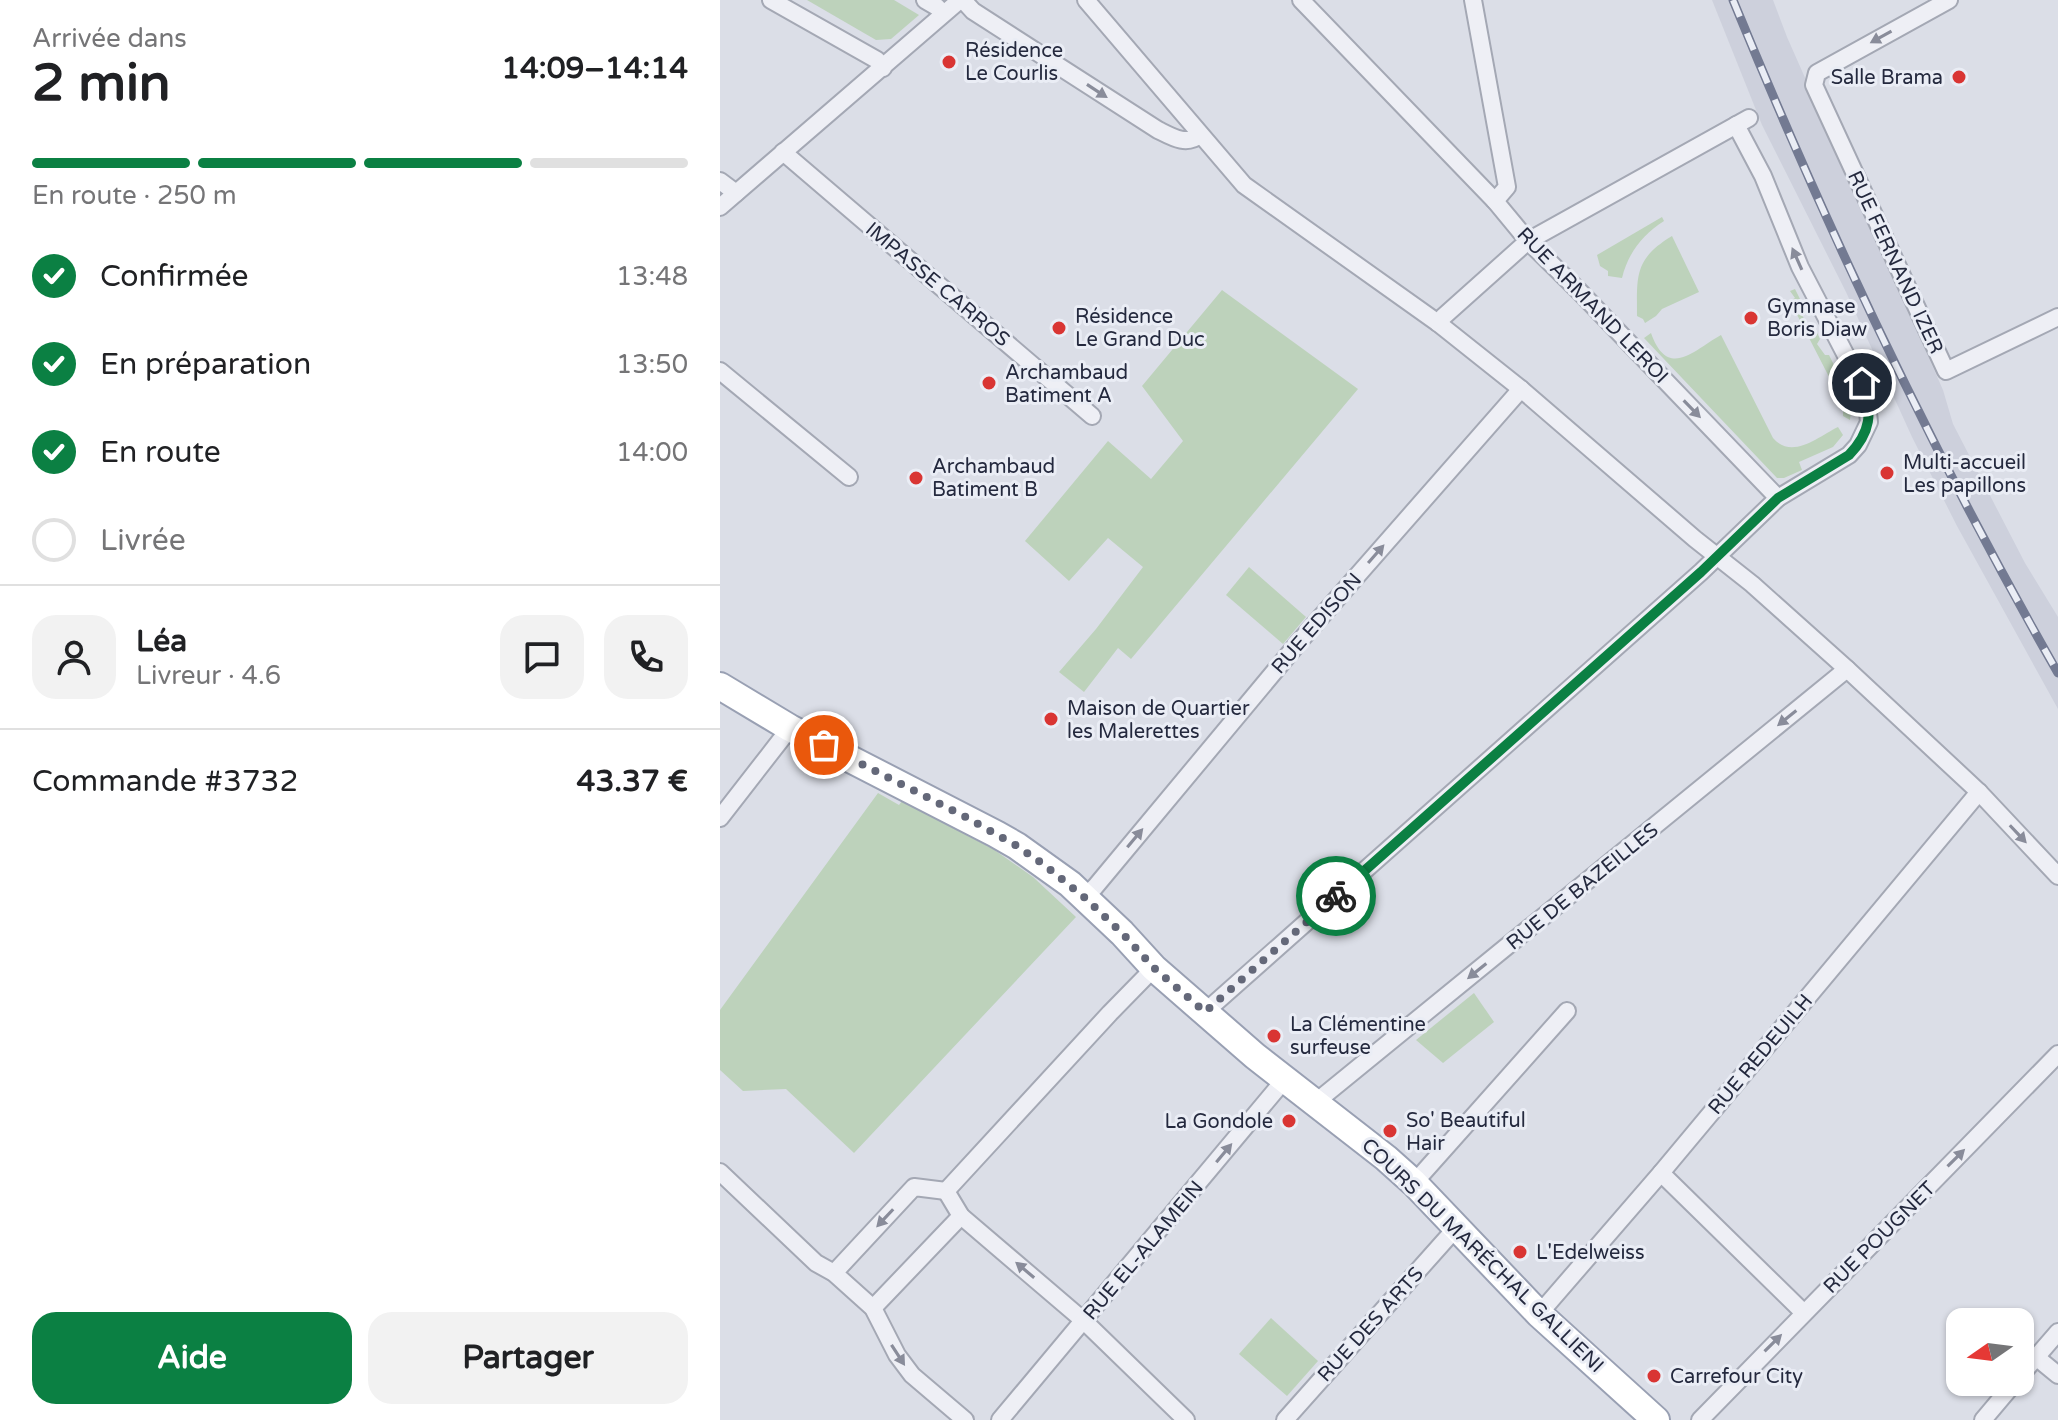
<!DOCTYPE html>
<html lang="fr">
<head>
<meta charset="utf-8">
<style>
  body { margin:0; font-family:"Varela Round",sans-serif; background:#f2f2f2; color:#202124; height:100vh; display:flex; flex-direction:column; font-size:30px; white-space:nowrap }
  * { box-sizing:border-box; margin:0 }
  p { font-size:26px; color:#757577 }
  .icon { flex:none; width:44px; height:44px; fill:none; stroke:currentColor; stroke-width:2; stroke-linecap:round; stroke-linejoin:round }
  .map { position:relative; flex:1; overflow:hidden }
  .drawer { display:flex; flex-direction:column; background:#fff; width:720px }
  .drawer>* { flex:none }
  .needle { width:52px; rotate:256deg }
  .tools { position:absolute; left:1226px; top:1308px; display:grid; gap:16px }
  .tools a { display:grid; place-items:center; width:88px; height:88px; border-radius:16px; background:#fff; box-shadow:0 2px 6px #0004; font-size:40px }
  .pin { position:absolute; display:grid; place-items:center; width:68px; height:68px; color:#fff; margin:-34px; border:4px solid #fff; border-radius:50%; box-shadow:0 2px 8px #0007 }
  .courier { position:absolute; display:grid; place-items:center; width:80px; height:80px; margin:-40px; border:6px solid #0b8043; border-radius:50%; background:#fff; color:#222; box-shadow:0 2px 10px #0007 }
  .head em { font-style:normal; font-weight:700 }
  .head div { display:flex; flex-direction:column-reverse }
  .head { display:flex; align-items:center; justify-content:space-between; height:136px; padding:0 32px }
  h1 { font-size:52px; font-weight:700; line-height:60px }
  .bar { display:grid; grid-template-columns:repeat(4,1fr); gap:12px 8px; align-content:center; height:96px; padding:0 32px }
  .bar i { height:10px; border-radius:6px; background:#e0e0e0 }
  .bar .on { background:#0b8043 }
  .bar p { grid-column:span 4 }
  .line { display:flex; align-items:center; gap:20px; padding:0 32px; border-top:2px solid #e0e0e0 }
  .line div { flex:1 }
  .round { display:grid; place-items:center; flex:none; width:84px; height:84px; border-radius:24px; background:#f2f2f2 }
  ol { padding:0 32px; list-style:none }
  li { display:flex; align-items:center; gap:24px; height:88px }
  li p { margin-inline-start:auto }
  li .icon { padding:8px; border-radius:50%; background:#0b8043; color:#fff; stroke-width:4 }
  li:last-child { color:#757577 }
  li i { width:44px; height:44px; border:4px solid #e0e0e0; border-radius:50% }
  .action { display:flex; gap:16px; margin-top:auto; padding:16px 32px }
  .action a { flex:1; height:92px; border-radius:24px; background:#0b8043; color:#fff; font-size:32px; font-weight:700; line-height:92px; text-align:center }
  .action a+a { background:#f2f2f2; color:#202124 }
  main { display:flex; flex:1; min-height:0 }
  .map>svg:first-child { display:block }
  .built { fill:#cdd0dc }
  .green { fill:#bdd2bb }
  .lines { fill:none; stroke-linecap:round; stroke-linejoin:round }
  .minor-casing { stroke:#a4a8b4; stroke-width:20 }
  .primary-casing { stroke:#99a0b3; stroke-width:30 }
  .minor { stroke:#eeeff5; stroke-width:16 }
  .primary { stroke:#fff; stroke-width:26 }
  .rail-casing { stroke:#737a92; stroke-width:9 }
  .rail { stroke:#eaedf5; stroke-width:6; stroke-dasharray:18; stroke-linecap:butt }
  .oneway { fill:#898c9a }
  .done { stroke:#646879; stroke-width:8; stroke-dasharray:0 14.4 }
  .route { stroke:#0b8043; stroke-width:10 }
  .poi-dot { fill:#d93533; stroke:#eaedf5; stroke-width:3 }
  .labels { text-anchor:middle; stroke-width:6; stroke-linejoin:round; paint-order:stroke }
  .poi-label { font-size:20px; fill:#24293e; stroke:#eaedf5; text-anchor:start }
  .street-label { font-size:20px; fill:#24293e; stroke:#eaedf5 }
</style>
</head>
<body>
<main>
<section class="drawer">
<div class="head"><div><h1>2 min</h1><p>Arrivée dans</p></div><em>14:09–14:14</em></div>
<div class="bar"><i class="on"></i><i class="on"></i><i class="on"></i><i></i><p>En route · 250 m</p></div>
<ol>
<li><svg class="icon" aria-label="check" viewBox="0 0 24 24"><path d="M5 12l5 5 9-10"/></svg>Confirmée<p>13:48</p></li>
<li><svg class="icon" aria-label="check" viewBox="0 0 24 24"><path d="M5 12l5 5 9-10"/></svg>En préparation<p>13:50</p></li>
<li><svg class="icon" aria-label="check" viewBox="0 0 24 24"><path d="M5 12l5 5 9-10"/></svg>En route<p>14:00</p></li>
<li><i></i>Livrée</li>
</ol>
<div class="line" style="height:144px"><a class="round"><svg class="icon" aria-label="person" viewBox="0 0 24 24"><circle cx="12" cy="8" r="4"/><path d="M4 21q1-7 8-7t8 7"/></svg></a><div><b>Léa</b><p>Livreur · 4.6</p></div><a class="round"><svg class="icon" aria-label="chat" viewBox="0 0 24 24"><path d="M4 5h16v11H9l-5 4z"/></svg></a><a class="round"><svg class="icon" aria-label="phone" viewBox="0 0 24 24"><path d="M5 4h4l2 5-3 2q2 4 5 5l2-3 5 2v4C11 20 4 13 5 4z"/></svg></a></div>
<div class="line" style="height:104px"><div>Commande #3732</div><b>43.37 €</b></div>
<div class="action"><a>Aide</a><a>Partager</a></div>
</section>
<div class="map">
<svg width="1338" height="1420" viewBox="0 0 1338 1420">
  <rect width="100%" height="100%" fill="#dbdee7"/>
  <path class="built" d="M992 0H1053L1067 37 1223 390 1233 424 1305 563 1338 617V709L1237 526 1192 437 1126 292 1042 125Z"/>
  <g class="green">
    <path d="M87 0H174L199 15 171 39 156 40Z"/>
    <path d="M942 217 944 221C923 234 908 253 902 278L888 276V271L880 266 877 255Z"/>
    <path d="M952 236 979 292 942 309 936 316 925 323 923 319 917 316C917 276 914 259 952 236Z"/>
    <path d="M1075 289 1082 303 1079 311 1089 326H1094L1100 339 1097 344 1105 355H1109L1116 369 1117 380H1121L1132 402 1130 420 1123 416V404L1070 301 1075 298 1070 291Z"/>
    <path d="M502 290 638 389 411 659 398 648 364 692 339 672 376 629 423 567 388 538 349 581 305 541 388 441 431 479 463 441 422 386Z"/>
    <path d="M931 333C948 381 975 349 1001 335L1053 438C1072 460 1098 437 1118 427L1123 435 1113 447 1079 462 1082 470 1064 478H1057L924 338Z"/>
    <path d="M529 567 586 617 563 644 506 595Z"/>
    <path d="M158 793 179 805 182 801 273 849 313 877 356 917 134 1153 66 1089 23 1091 0 1070V1010Z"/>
    <path d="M754 993 774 1022 723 1063 696 1040Z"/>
    <path d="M551 1318 598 1361 567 1396 519 1354Z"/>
  </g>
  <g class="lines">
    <g class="minor-casing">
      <g id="minor">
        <path d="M51 0 157 60 163 68"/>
        <path d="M205 0 217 7 223 14"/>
        <path d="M243 0 253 11 438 130C452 137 466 146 480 135"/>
        <path d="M366 0 524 185 718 323 801 389 975 539 1032 584 1127 669 1259 792 1338 876"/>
        <path d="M581 0 775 201 808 241 860 292 1058 498"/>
        <path d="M753 0 787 187 775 201"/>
        <path d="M1229 0 1097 73 1094 85 1226 371 1338 317"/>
        <path d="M63 152 372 416"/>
        <path d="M0 181 16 193"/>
        <path d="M0 207 240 0"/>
        <path d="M718 323 723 317 808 241 1029 118"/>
        <path d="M0 371 129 477"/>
        <path d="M0 818 70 728"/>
        <path d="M364 897 375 887 579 642 801 389"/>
        <path d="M485 1012 981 572 1058 498 1129 455 1138 445 1149 422 1146 394 1080 267 1043 176 1016 125"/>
        <path d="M596 1102 1127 669"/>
        <path d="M0 1172 96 1263 114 1273 153 1308 177 1355 192 1375 245 1420"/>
        <path d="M941 1173 1084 1313"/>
        <path d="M694 1183 847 1011"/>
        <path d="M226 1191 241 1216 364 1321 466 1420"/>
        <path d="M226 1191 390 1013 434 968"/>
        <path d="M114 1273 194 1187 226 1191"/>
        <path d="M153 1308 241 1216"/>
        <path d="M819 1314 941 1173 1259 792"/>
        <path d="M1316 1357 1338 1375"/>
        <path d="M1300 1376 1338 1332"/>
        <path d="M280 1420 565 1079"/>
        <path d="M565 1420 736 1228"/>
        <path d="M980 1420 1338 1054"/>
        <path d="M1263 1420 1295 1382"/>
      </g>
    </g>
    <g class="primary-casing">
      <path id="primary" d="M0 686 70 728 276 834 297 846 350 884 402 933 434 968 535 1056 666 1158 694 1183 819 1314 936 1420"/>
    </g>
    <use href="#minor" class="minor"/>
    <use href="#primary" class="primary"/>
    <g class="rail-casing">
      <path id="rail" d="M1013 0C1108 232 1214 456 1338 673"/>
    </g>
    <use href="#rail" class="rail"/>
  </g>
  <defs><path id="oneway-solid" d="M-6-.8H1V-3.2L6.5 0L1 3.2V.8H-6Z" transform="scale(2)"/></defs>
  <g class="oneway">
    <use href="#oneway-solid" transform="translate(1161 37) rotate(151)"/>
    <use href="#oneway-solid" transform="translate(377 91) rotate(33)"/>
    <use href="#oneway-solid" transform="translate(1077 259) rotate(-114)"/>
    <use href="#oneway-solid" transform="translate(972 409) rotate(46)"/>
    <use href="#oneway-solid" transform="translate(656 554) rotate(-49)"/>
    <use href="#oneway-solid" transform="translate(1067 718) rotate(141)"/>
    <use href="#oneway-solid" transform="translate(1298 834) rotate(47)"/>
    <use href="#oneway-solid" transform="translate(415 838) rotate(-50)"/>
    <use href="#oneway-solid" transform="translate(757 971) rotate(141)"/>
    <use href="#oneway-solid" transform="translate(504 1153) rotate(-50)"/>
    <use href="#oneway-solid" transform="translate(1236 1158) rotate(-45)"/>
    <use href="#oneway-solid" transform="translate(165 1218) rotate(133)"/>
    <use href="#oneway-solid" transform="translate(305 1270) rotate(-140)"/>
    <use href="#oneway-solid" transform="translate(1053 1343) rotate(-45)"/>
    <use href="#oneway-solid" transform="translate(178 1355) rotate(57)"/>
  </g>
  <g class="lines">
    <path class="done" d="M104 745 242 815 297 846 323 864 364 897 402 933 434 968 485 1012 616 896"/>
    <path class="route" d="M616 896 981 572 1058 498 1129 455C1151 432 1153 413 1142 383"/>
  </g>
  <g class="poi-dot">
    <circle cx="229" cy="62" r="8"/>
    <circle cx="1239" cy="77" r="8"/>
    <circle cx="1031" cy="318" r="8"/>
    <circle cx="339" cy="328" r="8"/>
    <circle cx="269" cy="383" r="8"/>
    <circle cx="1167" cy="473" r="8"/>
    <circle cx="196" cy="478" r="8"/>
    <circle cx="331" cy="719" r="8"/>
    <circle cx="554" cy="1036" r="8"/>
    <circle cx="569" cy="1121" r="8"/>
    <circle cx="670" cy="1131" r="8"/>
    <circle cx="800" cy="1252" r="8"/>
    <circle cx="934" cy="1376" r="8"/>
  </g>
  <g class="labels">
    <g class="poi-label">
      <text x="245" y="57">Résidence<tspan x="245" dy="23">Le Courlis</tspan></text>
      <text x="1223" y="84" text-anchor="end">Salle Brama</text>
      <text x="1047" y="313">Gymnase<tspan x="1047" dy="23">Boris Diaw</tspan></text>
      <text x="355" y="323">Résidence<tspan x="355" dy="23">Le Grand Duc</tspan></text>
      <text x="285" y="379">Archambaud<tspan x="285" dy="23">Batiment A</tspan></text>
      <text x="1183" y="469">Multi-accueil<tspan x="1183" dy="23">Les papillons</tspan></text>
      <text x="212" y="473">Archambaud<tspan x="212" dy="23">Batiment B</tspan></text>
      <text x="347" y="715">Maison de Quartier<tspan x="347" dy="23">les Malerettes</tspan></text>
      <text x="570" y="1031">La Clémentine<tspan x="570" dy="23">surfeuse</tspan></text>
      <text x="686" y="1127">So' Beautiful<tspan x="686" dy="23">Hair</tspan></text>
      <text x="553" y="1128" text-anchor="end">La Gondole</text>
      <text x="816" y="1259">L'Edelweiss</text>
      <text x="950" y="1383">Carrefour City</text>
    </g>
    <g class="street-label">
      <text transform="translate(1176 262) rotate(65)" y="7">RUE FERNAND IZER</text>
      <text transform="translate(218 284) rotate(40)" y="7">IMPASSE CARROS</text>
      <text transform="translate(873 305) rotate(46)" y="7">RUE ARMAND LEROI</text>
      <text transform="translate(596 623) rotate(-49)" y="7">RUE EDISON</text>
      <text transform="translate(862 886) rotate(-39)" y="7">RUE DE BAZEILLES</text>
      <text transform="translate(1040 1054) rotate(-50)" y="7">RUE REDEUILH</text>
      <text transform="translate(1159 1237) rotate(-45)" y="7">RUE POUGNET</text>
      <text transform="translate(423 1250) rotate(-50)" y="7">RUE EL-ALAMEIN</text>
      <text transform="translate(763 1255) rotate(44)" y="7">COURS DU MARÉCHAL GALLIENI</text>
      <text transform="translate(650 1324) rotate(-48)" y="7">RUE DES ARTS</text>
    </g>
  </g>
</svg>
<div class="tools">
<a><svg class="needle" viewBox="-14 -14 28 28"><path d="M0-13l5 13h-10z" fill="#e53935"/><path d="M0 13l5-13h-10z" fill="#757577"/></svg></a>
</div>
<div class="pin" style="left:104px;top:745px;background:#ea580c"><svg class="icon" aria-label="bag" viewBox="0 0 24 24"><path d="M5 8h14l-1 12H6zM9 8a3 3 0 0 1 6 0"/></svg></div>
<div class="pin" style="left:1142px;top:383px;background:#1f2937"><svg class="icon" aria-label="home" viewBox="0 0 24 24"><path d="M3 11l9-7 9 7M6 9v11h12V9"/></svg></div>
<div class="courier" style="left:616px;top:896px"><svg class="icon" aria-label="bike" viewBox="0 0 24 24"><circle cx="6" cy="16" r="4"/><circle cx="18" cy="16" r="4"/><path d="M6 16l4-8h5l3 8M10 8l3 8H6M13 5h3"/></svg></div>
</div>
</main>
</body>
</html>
